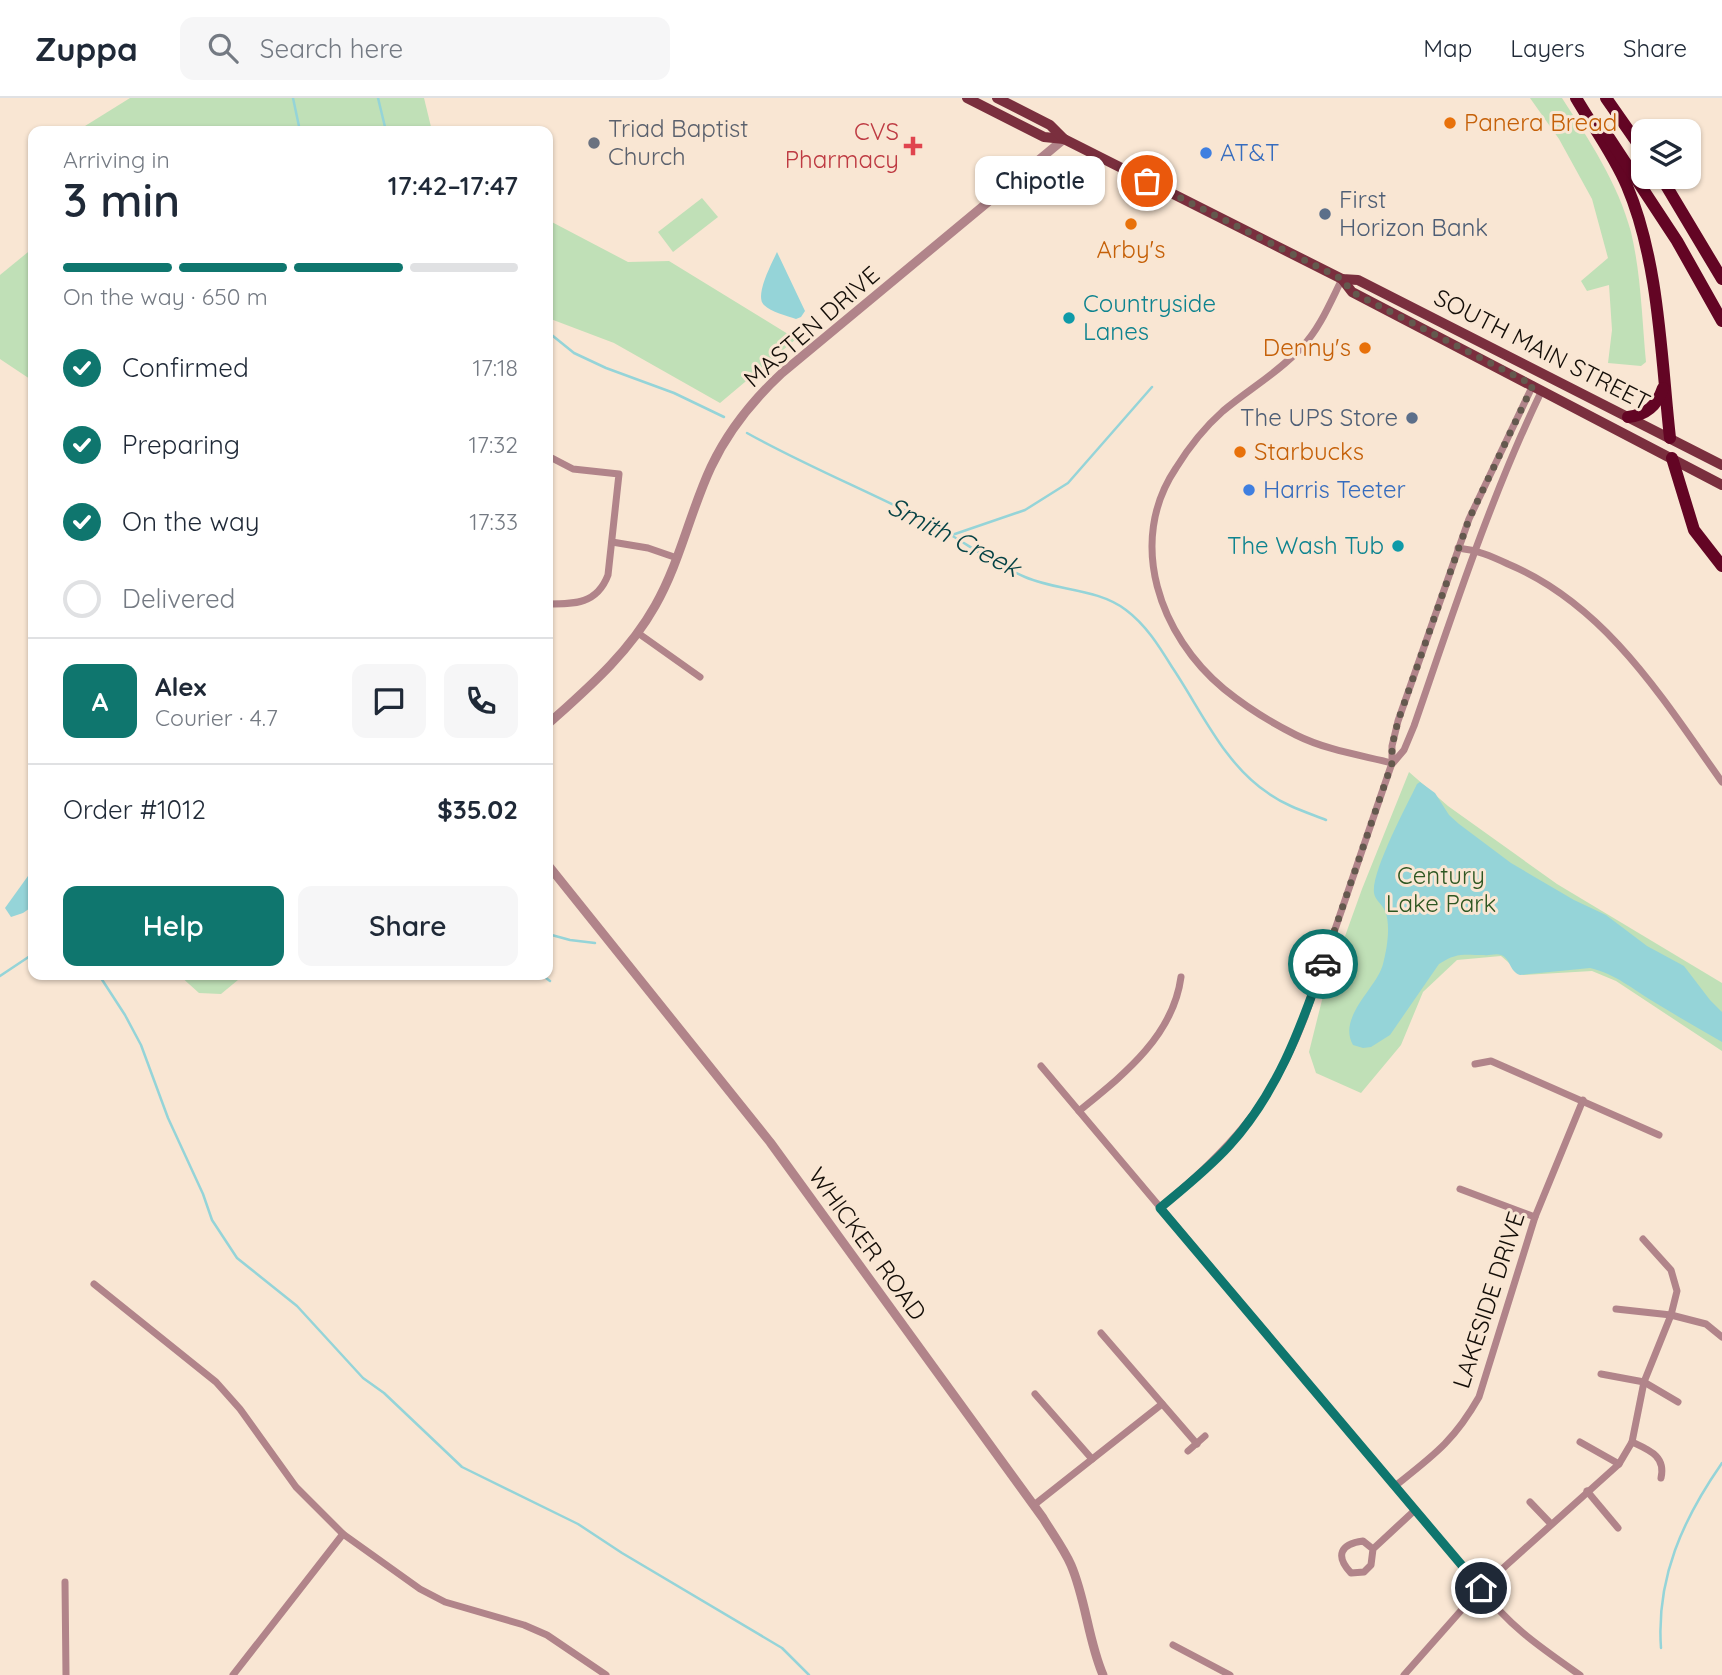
<!DOCTYPE html>
<html lang="en">
<head>
<meta charset="utf-8">
<style>
  body { margin:0; font-family:Quicksand,sans-serif; background:#f6f6f7; color:#1f2937; height:100vh; display:flex; flex-direction:column; font-size:26px; white-space:nowrap }
  * { box-sizing:border-box; margin:0 }
  p { font-size:23px; color:#747a83 }
  .icon { flex:none; width:38px; height:38px; fill:none; stroke:currentColor; stroke-width:2; stroke-linecap:round; stroke-linejoin:round }
  .map { position:relative; flex:1; overflow:hidden }
  .panel { position:absolute; left:28px; top:28px; width:525px; height:854px; display:flex; flex-direction:column; background:#fff; border-radius:14px; box-shadow:0 2px 5px #0004 }
  .panel>* { flex:none }
  .controls { position:absolute; left:1631px; top:21px; display:grid; gap:14px }
  .controls a { display:grid; place-items:center; width:70px; height:70px; border-radius:14px; background:#fff; box-shadow:0 2px 5px #0004; font-size:35px }
  .pin { position:absolute; display:grid; place-items:center; width:60px; height:60px; color:#fff; margin:-30px; border:4px solid #fff; border-radius:50%; box-shadow:0 2px 7px #0007 }
  .courier { position:absolute; display:grid; place-items:center; width:70px; height:70px; margin:-35px; border:5px solid #0f766e; border-radius:50%; background:#fff; color:#222; box-shadow:0 2px 9px #0007 }
  .bubble { position:absolute; height:49px; border-radius:14px; background:#fff; box-shadow:0 2px 5px #0004; font-size:23px; font-weight:600; line-height:49px; text-align:center }
  .overview em { font-style:normal; font-weight:600 }
  .overview div { display:flex; flex-direction:column-reverse }
  .overview { display:flex; align-items:center; justify-content:space-between; height:119px; padding:0 35px }
  h1 { font-size:46px; font-weight:600; line-height:52px }
  .bar { display:grid; grid-template-columns:repeat(4,1fr); gap:10px 7px; align-content:center; height:84px; padding:0 35px }
  .bar i { height:9px; border-radius:5px; background:#e0e1e3 }
  .bar .current { background:#0f766e }
  .bar p { grid-column:span 4 }
  .line { display:flex; align-items:center; gap:18px; padding:0 35px; border-top:2px solid #e0e1e3 }
  .line div { flex:1 }
  .round { display:grid; place-items:center; flex:none; width:74px; height:74px; border-radius:14px; background:#f6f6f7 }
  ol { padding:0 35px; list-style:none }
  li { display:flex; align-items:center; gap:21px; height:77px }
  li p { margin-inline-start:auto }
  li .icon { padding:7px; border-radius:50%; background:#0f766e; color:#fff; stroke-width:4 }
  li:last-child { color:#747a83 }
  li i { width:38px; height:38px; border:4px solid #e0e1e3; border-radius:50% }
  .cta { display:flex; gap:14px; margin-top:auto; padding:14px 35px }
  .cta a { flex:1; height:80px; border-radius:14px; background:#0f766e; color:#fff; font-size:28px; font-weight:600; line-height:80px; text-align:center }
  .cta a+a { background:#f6f6f7; color:#1f2937 }
  header { display:flex; align-items:center; gap:42px; box-sizing:border-box; height:98px; padding:0 35px; background:#fff; border-bottom:2px solid #e0e1e3 }
  header strong { font-size:33px }
  nav { display:flex; gap:38px; margin-inline-start:auto; font-size:24px }
  .search { width:490px; height:63px; background:#f6f6f7; display:flex; align-items:center; gap:18px; box-sizing:border-box; padding:0 24px; border-radius:14px; color:#747a83; font-size:26px }
  .map>svg:first-child { display:block }
  .green { fill:#c0e0b7 }
  .water { fill:#95d4d8 }
  .lines { fill:none; stroke-linecap:round; stroke-linejoin:round }
  .stream { stroke:#95d4d8; stroke-width:2.5 }
  .minor { stroke:#b1848a; stroke-width:7 }
  .tertiary { stroke:#b1848a; stroke-width:9 }
  .primary { stroke:#7a2f3e; stroke-width:10 }
  .motorway { stroke:#630524; stroke-width:12 }
  .done { stroke:#64594e; stroke-width:7; stroke-dasharray:0 12.6 }
  .route { stroke:#0f766e; stroke-width:9 }
  .food-dot { fill:#e8710a; stroke:#f9e6d3; stroke-width:2.5 }
  .worship-dot { fill:#6b7280; stroke:#f9e6d3; stroke-width:2.5 }
  .health-dot { fill:#e0444e; stroke:#f9e6d3; stroke-width:2.5 }
  .shop-dot { fill:#3f7fe0; stroke:#f9e6d3; stroke-width:2.5 }
  .service-dot { fill:#5c6f8a; stroke:#f9e6d3; stroke-width:2.5 }
  .culture-dot { fill:#0f9aa8; stroke:#f9e6d3; stroke-width:2.5 }
  .labels { text-anchor:middle; stroke-width:6; stroke-linejoin:round; paint-order:stroke }
  .food-label { font-size:24px; fill:#c56008; stroke:#f9e6d3; text-anchor:start }
  .worship-label { font-size:24px; fill:#5b616d; stroke:#f9e6d3; text-anchor:start }
  .health-label { font-size:24px; fill:#be3a42; stroke:#f9e6d3; text-anchor:end }
  .shop-label { font-size:24px; fill:#366cbe; stroke:#f9e6d3; text-anchor:start }
  .service-label { font-size:24px; fill:#4e5e75; stroke:#f9e6d3; text-anchor:start }
  .culture-label { font-size:24px; fill:#0d838f; stroke:#f9e6d3; text-anchor:start }
  .street-label { font-size:24px; fill:#130d07; stroke:#f9e6d3 }
  .park-label { font-size:24px; fill:#2e5722; stroke:#f9e6d3 }
  .water-label { font-size:26px; font-style:italic; fill:#054245; stroke:#f9e6d3 }
</style>
</head>
<body>
<header>
<strong>Zuppa</strong>
<div class="search"><svg class="icon" aria-label="search" viewBox="0 0 24 24"><circle cx="10" cy="10" r="6"/><path d="M15 15l6 6"/></svg>Search here</div>
<nav><a>Map</a><a>Layers</a><a>Share</a></nav>
</header>
<div class="map">
<svg width="1722" height="1577" viewBox="0 0 1722 1577">
  <rect width="100%" height="100%" fill="#f9e6d3"/>
  <g class="green">
    <path d="M130 0H424L432 33H77Z"/>
    <path d="M1530 0H1562C1589 42 1618 85 1631 134 1641 176 1642 221 1646 264L1641 268 1608 265 1612 232 1609 187 1587 193 1581 183 1608 160 1592 101 1559 41Z"/>
    <path d="M702 100 718 119 673 154 658 134Z"/>
    <path d="M548 122 628 164 669 163 796 241 720 305 614 245 548 220Z"/>
    <path d="M33 150V283L0 261V177Z"/>
    <path d="M1409 674 1448 708 1557 786 1722 885V953L1616 883 1592 873 1523 877 1501 858 1457 862 1423 894 1401 947 1361 995 1316 975 1309 954 1322 902 1362 791Z"/>
    <path d="M179 877H244L221 896 199 895Z"/>
  </g>
  <g class="water">
    <path d="M777 154 805 213 801 219 796 221C787 218 771 214 764 207 754 198 772 165 777 154Z"/>
    <path d="M1420 684 1435 695 1449 717 1459 726 1511 765 1574 802 1606 817 1647 848 1684 868 1710 902 1722 914V944C1699 931 1677 918 1654 904 1632 891 1616 876 1590 870L1520 877C1509 873 1511 861 1501 857 1496 855 1489 858 1484 857 1464 857 1457 854 1439 866L1390 937 1371 949 1363 950 1353 947C1337 919 1377 890 1383 866 1387 851 1391 827 1385 813 1382 806 1375 802 1374 795 1371 774 1407 707 1417 686Z"/>
    <path d="M33 771V808L23 815 11 819 5 810Z"/>
  </g>
  <g class="lines">
    <g class="stream">
      <path d="M293 0 300 33"/>
      <path d="M378 0 386 33"/>
      <path d="M548 234 574 255 606 270 674 295 724 319"/>
      <path d="M747 335C806 368 868 393 928 424 961 441 991 465 1025 479 1057 493 1097 490 1126 512 1146 527 1159 548 1172 569 1201 612 1224 666 1268 695 1286 708 1306 714 1326 722"/>
      <path d="M952 437 1025 412 1068 385 1152 289"/>
      <path d="M548 836 570 842 595 845"/>
      <path d="M99 877 125 917 141 947 168 1020 203 1096 212 1122 237 1160 297 1208 363 1280 384 1295 462 1369 578 1426 622 1455 782 1550 809 1577"/>
      <path d="M542 877 550 883"/>
      <path d="M0 878 33 856"/>
      <path d="M1661 1550C1656 1480 1683 1421 1722 1365"/>
    </g>
    <g class="minor">
      <path d="M1342 181C1330 205 1320 230 1302 249 1279 274 1249 291 1223 313 1205 329 1189 349 1176 370 1126 444 1160 538 1224 591 1245 608 1272 625 1296 637 1326 652 1360 657 1392 665"/>
      <path d="M548 358 573 371 619 376 608 477C597 506 575 506 548 506"/>
      <path d="M612 444 648 450 677 460"/>
      <path d="M1458 450C1477 452 1491 458 1508 466 1606 507 1663 601 1722 684"/>
      <path d="M638 535 700 579"/>
      <path d="M1393 665 1404 652 1414 628C1453 515 1490 400 1542 292"/>
      <path d="M1475 966 1491 963 1659 1037"/>
      <path d="M1041 968 1481 1490C1507 1527 1543 1551 1580 1577"/>
      <path d="M1079 1013C1122 978 1173 939 1181 879"/>
      <path d="M1460 1091 1535 1119"/>
      <path d="M1160 1110C1231 1049 1271 1008 1305 919L1392 665V648L1398 623 1469 421 1533 287"/>
      <path d="M94 1186 216 1284 240 1311 296 1389 343 1436 420 1491 445 1504 524 1527 547 1537 606 1577"/>
      <path d="M1616 1211 1671 1217 1706 1226 1722 1239"/>
      <path d="M1101 1235 1197 1346"/>
      <path d="M1601 1276 1644 1284 1678 1304"/>
      <path d="M1035 1296 1092 1361"/>
      <path d="M1580 1344 1619 1366"/>
      <path d="M1632 1344C1649 1352 1666 1358 1661 1380"/>
      <path d="M1188 1353 1205 1338"/>
      <path d="M1395 1388C1434 1357 1454 1343 1479 1299L1535 1119 1583 1002"/>
      <path d="M1587 1393 1618 1430"/>
      <path d="M1530 1404 1551 1426"/>
      <path d="M1034 1407 1162 1306"/>
      <path d="M1373 1451 1363 1443C1340 1446 1335 1458 1351 1475L1364 1474 1371 1467 1373 1451 1415 1412"/>
      <path d="M65 1484 66 1577"/>
      <path d="M1173 1547 1230 1577"/>
      <path d="M233 1577 343 1436"/>
      <path d="M1404 1577 1481 1490 1619 1366 1632 1344 1644 1284 1671 1217 1677 1193 1671 1172 1643 1141"/>
    </g>
    <g class="tertiary">
      <path d="M548 626C588 590 628 556 655 508 680 464 690 414 711 369 728 333 753 302 782 275L1064 41"/>
      <path d="M548 767 770 1044 1043 1420C1052 1435 1064 1451 1071 1467 1086 1502 1088 1542 1103 1577"/>
    </g>
    <g class="primary">
      <path d="M967 0 1044 39 1064 41"/>
      <path d="M997 0 1050 27 1064 41 1342 181 1358 182 1722 367"/>
      <path d="M1342 181 1352 194 1722 387"/>
    </g>
    <g class="motorway">
      <path d="M1576 0C1593 29 1614 57 1627 88 1659 163 1661 259 1670 340"/>
      <path d="M1606 0 1643 53"/>
      <path d="M1602 29 1677 143 1722 223"/>
      <path d="M1661 79 1722 181"/>
      <path d="M1628 319C1646 317 1657 308 1663 290"/>
      <path d="M1672 360 1694 432 1722 468"/>
    </g>
  </g>
  <g class="lines">
    <path class="done" d="M1147 83 1342 181 1352 194 1533 287 1469 421 1398 623 1392 648V665L1323 866"/>
    <path class="route" d="M1323 866C1300 932 1277 995 1229 1048 1208 1071 1184 1090 1160 1110L1481 1490"/>
  </g>
  <g class="food-dot">
    <circle cx="1450" cy="25" r="7"/>
    <circle cx="1131" cy="126" r="7"/>
    <circle cx="1365" cy="250" r="7"/>
    <circle cx="1240" cy="354" r="7"/>
  </g>
  <circle class="worship-dot" cx="594" cy="45" r="7"/>
  <path class="health-dot" d="M909.5 37.5h7v7h7v7h-7v7h-7v-7h-7v-7h7z"/>
  <g class="shop-dot">
    <circle cx="1206" cy="55" r="7"/>
    <circle cx="1249" cy="392" r="7"/>
  </g>
  <g class="service-dot">
    <circle cx="1325" cy="116" r="7"/>
    <circle cx="1412" cy="320" r="7"/>
  </g>
  <g class="culture-dot">
    <circle cx="1069" cy="220" r="7"/>
    <circle cx="1398" cy="448" r="7"/>
  </g>
  <g class="labels">
    <g class="food-label">
      <text x="1464" y="33">Panera Bread</text>
      <text x="1131" y="160" text-anchor="middle">Arby's</text>
      <text x="1351" y="258" text-anchor="end">Denny's</text>
      <text x="1254" y="362">Starbucks</text>
    </g>
    <g class="worship-label">
      <text x="608" y="39">Triad Baptist<tspan x="608" dy="28">Church</tspan></text>
    </g>
    <g class="health-label">
      <text x="899" y="42">CVS<tspan x="899" dy="28">Pharmacy</tspan></text>
    </g>
    <g class="shop-label">
      <text x="1220" y="63">AT&amp;T</text>
      <text x="1263" y="400">Harris Teeter</text>
    </g>
    <g class="service-label">
      <text x="1339" y="110">First<tspan x="1339" dy="28">Horizon Bank</tspan></text>
      <text x="1398" y="328" text-anchor="end">The UPS Store</text>
    </g>
    <g class="culture-label">
      <text x="1083" y="214">Countryside<tspan x="1083" dy="28">Lanes</tspan></text>
      <text x="1384" y="456" text-anchor="end">The Wash Tub</text>
    </g>
    <g class="street-label">
      <text transform="translate(812 229) rotate(-41)" y="8">MASTEN DRIVE</text>
      <text transform="translate(1542 252) rotate(27)" y="8">SOUTH MAIN STREET</text>
      <text transform="translate(867 1146) rotate(54)" y="8">WHICKER ROAD</text>
      <text transform="translate(1489 1202) rotate(-72)" y="8">LAKESIDE DRIVE</text>
    </g>
    <g class="park-label">
      <text x="1441" y="786">Century<tspan x="1441" dy="28">Lake Park</tspan></text>
    </g>
    <g class="water-label">
      <text transform="translate(954 439) rotate(27)" y="9">Smith Creek</text>
    </g>
  </g>
</svg>
<div class="controls">
<a><svg class="icon" aria-label="layers" viewBox="0 0 24 24"><path d="M12 4l9 5-9 5-9-5zM3 14l9 5 9-5"/></svg></a>
</div>
<div class="pin" style="left:1147px;top:83px;background:#ea580c"><svg class="icon" aria-label="bag" viewBox="0 0 24 24"><path d="M5 8h14l-1 12H6zM9 8a3 3 0 0 1 6 0"/></svg></div>
<div class="pin" style="left:1481px;top:1490px;background:#1f2937"><svg class="icon" aria-label="home" viewBox="0 0 24 24"><path d="M3 11l9-7 9 7M6 9v11h12V9"/></svg></div>
<div class="courier" style="left:1323px;top:866px"><svg class="icon" aria-label="car" viewBox="0 0 24 24"><path d="M5 17H2v-5l4-1 3-4h7l3 4 3 1v5h-3M9 17h6M6 11h13"/><circle cx="7" cy="17" r="2"/><circle cx="17" cy="17" r="2"/></svg></div>
<div class="bubble" style="left:975px;top:58px;width:130px">Chipotle</div>
<section class="panel">
<div class="overview"><div><h1>3 min</h1><p>Arriving in</p></div><em>17:42–17:47</em></div>
<div class="bar"><i class="current"></i><i class="current"></i><i class="current"></i><i></i><p>On the way · 650 m</p></div>
<ol>
<li><svg class="icon" aria-label="check" viewBox="0 0 24 24"><path d="M5 12l5 5 9-10"/></svg>Confirmed<p>17:18</p></li>
<li><svg class="icon" aria-label="check" viewBox="0 0 24 24"><path d="M5 12l5 5 9-10"/></svg>Preparing<p>17:32</p></li>
<li><svg class="icon" aria-label="check" viewBox="0 0 24 24"><path d="M5 12l5 5 9-10"/></svg>On the way<p>17:33</p></li>
<li><i></i>Delivered</li>
</ol>
<div class="line" style="height:126px"><b class="round" style="background:#0f766e;color:#fff">A</b><div><b>Alex</b><p>Courier · 4.7</p></div><a class="round"><svg class="icon" aria-label="chat" viewBox="0 0 24 24"><path d="M4 5h16v11H9l-5 4z"/></svg></a><a class="round"><svg class="icon" aria-label="phone" viewBox="0 0 24 24"><path d="M5 4h4l2 5-3 2q2 4 5 5l2-3 5 2v4C11 20 4 13 5 4z"/></svg></a></div>
<div class="line" style="height:91px"><div>Order #1012</div><b>$35.02</b></div>
<div class="cta"><a>Help</a><a>Share</a></div>
</section>
</div>
</body>
</html>
